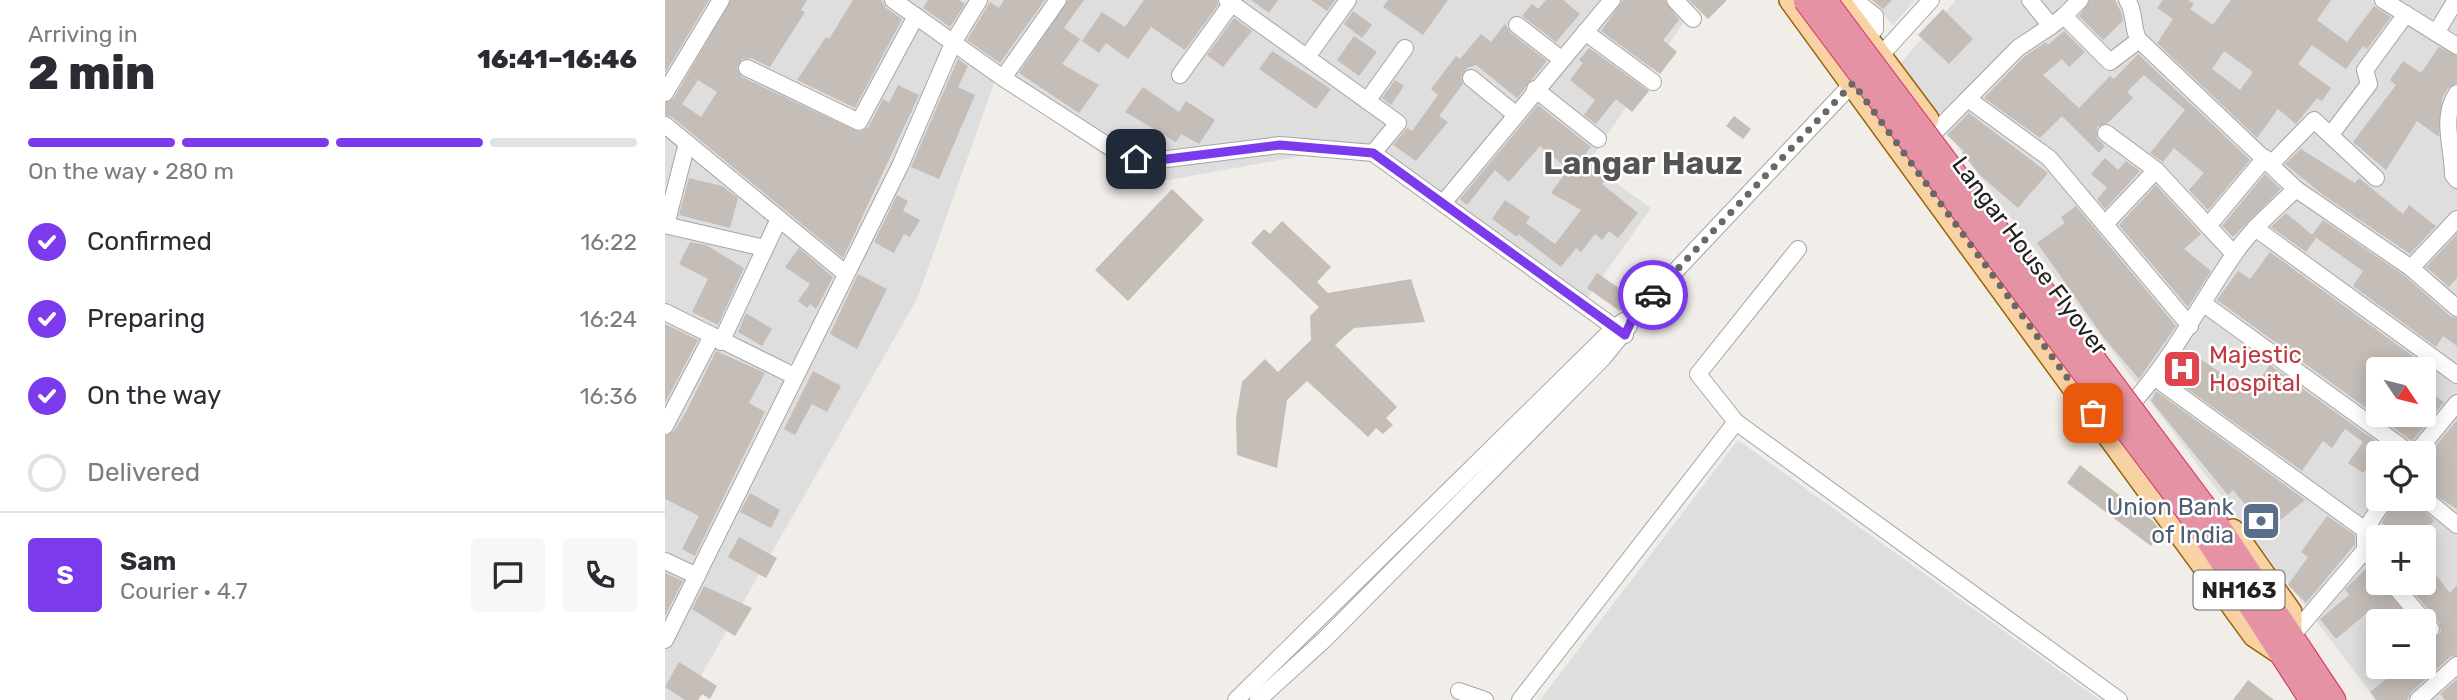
<!DOCTYPE html>
<html lang="en">
<head>
<meta charset="utf-8">
<style>
  body { margin:0; font-family:Rubik,sans-serif; background:#f7f7f7; color:#2b2b33; height:100vh; display:flex; flex-direction:column; font-size:26px; white-space:nowrap }
  * { box-sizing:border-box; margin:0 }
  p { font-size:23px; color:#7c7c81 }
  .icon { flex:none; width:38px; height:38px; fill:none; stroke:currentColor; stroke-width:2; stroke-linecap:round; stroke-linejoin:round }
  .map { position:relative; flex:1; overflow:hidden }
  .sheet { display:flex; flex-direction:column; background:#fff; width:665px }
  .sheet>* { flex:none }
  .needle { width:46px; rotate:125deg }
  .buttons { position:absolute; left:1701px; top:357px; display:grid; gap:14px }
  .buttons a { display:grid; place-items:center; width:70px; height:70px; border-radius:7px; background:#fff; box-shadow:0 4px 18px #0003; font-size:35px }
  .pin { position:absolute; display:grid; place-items:center; width:60px; height:60px; color:#fff; margin:-30px; border-radius:14px; box-shadow:0 4px 10px #0006 }
  .courier { position:absolute; display:grid; place-items:center; width:70px; height:70px; margin:-35px; border:5px solid #7c3aed; border-radius:50%; background:#fff; color:#222; box-shadow:0 2px 9px #0007 }
  .summary em { font-style:normal; font-weight:800 }
  .summary div { display:flex; flex-direction:column-reverse }
  .summary { display:flex; align-items:center; justify-content:space-between; height:119px; padding:0 28px }
  h1 { font-size:46px; font-weight:800; line-height:52px }
  .bar { display:grid; grid-template-columns:repeat(4,1fr); gap:10px 7px; align-content:center; height:84px; padding:0 28px }
  .bar i { height:9px; border-radius:5px; background:#e1e1e2 }
  .bar .current { background:#7c3aed }
  .bar p { grid-column:span 4 }
  .line { display:flex; align-items:center; gap:18px; padding:0 28px; border-top:2px solid #e1e1e2 }
  .line div { flex:1 }
  .round { display:grid; place-items:center; flex:none; width:74px; height:74px; border-radius:7px; background:#f7f7f7 }
  ol { padding:0 28px; list-style:none }
  li { display:flex; align-items:center; gap:21px; height:77px }
  li p { margin-inline-start:auto }
  li .icon { padding:7px; border-radius:50%; background:#7c3aed; color:#fff; stroke-width:4 }
  li:last-child { color:#7c7c81 }
  li i { width:38px; height:38px; border:4px solid #e1e1e2; border-radius:50% }
  main { display:flex; flex:1; min-height:0 }
  .map>svg:first-child { display:block }
  .residential { fill:#dfdede; fill-rule:evenodd }
  .building { fill:#c5bdb7; fill-rule:evenodd }
  .lines { fill:none; stroke-linecap:round; stroke-linejoin:round }
  .minor-casing { stroke:#a5a5a5; stroke-width:18 }
  .major-casing { stroke:#986305; stroke-width:24 }
  .highway-casing { stroke:#d52e6c; stroke-width:25 }
  .minor { stroke:#fff; stroke-width:16 }
  .major { stroke:#f9d2a4; stroke-width:21 }
  .highway { stroke:#e593a4; stroke-width:23 }
  .highway-bridge-casing { stroke:#d52e6c; stroke-width:25; stroke-linecap:butt }
  .highway-bridge { stroke:#e593a4; stroke-width:23 }
  .done { stroke:#6a6867; stroke-width:7; stroke-dasharray:0 12.6 }
  .route { stroke:#7c3aed; stroke-width:9 }
  .labels { text-anchor:middle; stroke-width:5; stroke-linejoin:round; paint-order:stroke }
  .shield { fill:#fff; stroke:#646464; stroke-width:2 }
  .shield-label { font-size:23px; font-weight:bold; fill:#212121 }
  .street-label { font-size:24px; fill:#212121; stroke:#fff }
  .health-label { font-size:24px; fill:#be3a42; stroke:#fff; text-anchor:start }
  .service-label { font-size:24px; fill:#4e5e75; stroke:#fff; text-anchor:end }
  .district-label { font-size:32px; font-weight:bold; fill:#545454; stroke:#fff }
</style>
</head>
<body>
<main>
<section class="sheet">
<div class="summary"><div><h1>2 min</h1><p>Arriving in</p></div><em>16:41–16:46</em></div>
<div class="bar"><i class="current"></i><i class="current"></i><i class="current"></i><i></i><p>On the way · 280 m</p></div>
<ol>
<li><svg class="icon" aria-label="check" viewBox="0 0 24 24"><path d="M5 12l5 5 9-10"/></svg>Confirmed<p>16:22</p></li>
<li><svg class="icon" aria-label="check" viewBox="0 0 24 24"><path d="M5 12l5 5 9-10"/></svg>Preparing<p>16:24</p></li>
<li><svg class="icon" aria-label="check" viewBox="0 0 24 24"><path d="M5 12l5 5 9-10"/></svg>On the way<p>16:36</p></li>
<li><i></i>Delivered</li>
</ol>
<div class="line" style="height:126px"><b class="round" style="background:#7c3aed;color:#fff">S</b><div><b>Sam</b><p>Courier · 4.7</p></div><a class="round"><svg class="icon" aria-label="chat" viewBox="0 0 24 24"><path d="M4 5h16v11H9l-5 4z"/></svg></a><a class="round"><svg class="icon" aria-label="phone" viewBox="0 0 24 24"><path d="M5 4h4l2 5-3 2q2 4 5 5l2-3 5 2v4C11 20 4 13 5 4z"/></svg></a></div>
</section>
<div class="map">
<svg width="1792" height="700" viewBox="0 0 1792 700">
  <rect width="100%" height="100%" fill="#f1ede8"/>
  <g class="residential">
    <path d="M0 0H1034L923 163 986 208 921 300 703 144 481 184 330 81 252 299 22 700H0Z"/>
    <path d="M1206 0H1250L1228 25Z"/>
    <path d="M1291 0H1792V700H1711L1232 67ZM1713 369H1759V415H1713ZM1713 453H1759V499H1713ZM1713 537H1759V583H1713ZM1713 621H1759V667H1713Z"/>
    <path d="M1073 440 1435 700H875Z"/>
  </g>
  <g class="building">
    <path d="M0 0H44L0 73Z"/>
    <path d="M66 0H142L136 10 140 12 105 67 86 58 77 59 72 68 77 77 194 132 203 128 218 99 224 103 233 85 254 95 178 258 7 117 0 115V103L9 98ZM33 80 52 92 36 117 17 104Z"/>
    <path d="M188 0H216L221 8 237 19 190 108 132 80 161 37 164 39Z"/>
    <path d="M263 0H294L300 4 285 27 258 8Z"/>
    <path d="M339 0H380L335 63 302 40 325 2 334 8Z"/>
    <path d="M403 0H419L399 28 415 39 397 64 434 85 414 113 354 73Z"/>
    <path d="M479 0H552L553 5 520 50 486 27 463 59 441 43 434 53 417 41 437 12 460 27Z"/>
    <path d="M586 0H613L604 13Z"/>
    <path d="M646 0H670L662 11Z"/>
    <path d="M723 0H783L758 35 718 7Z"/>
    <path d="M881 0H898L915 14 891 42 857 16 867 4 873 9Z"/>
    <path d="M958 0H1000L1014 20 998 40 1012 52 995 74 936 31Z"/>
    <path d="M1024 0H1062L1043 19Z"/>
    <path d="M1207 0H1227L1218 9Z"/>
    <path d="M1425 0H1450L1456 12 1458 21 1438 40 1414 16Z"/>
    <path d="M1498 0H1523L1529 4 1525 9 1548 25 1566 0H1666L1652 20 1682 42 1709 6 1726 17 1702 49 1698 46 1681 69 1647 45 1633 64 1666 88 1657 101 1652 98 1631 124 1613 109 1592 138 1492 43 1508 19 1492 8ZM1559 51 1588 72 1575 90 1547 69Z"/>
    <path d="M1278 9 1308 39 1284 64 1253 35Z"/>
    <path d="M688 11 707 25 697 38 679 24Z"/>
    <path d="M569 18 587 31 558 67 542 55Z"/>
    <path d="M840 24 846 33 882 61 852 98 811 65 802 68 796 76 798 84 774 116 783 122 751 161 728 145 742 128 747 131 773 95 766 89 791 56 795 59 816 34 826 42Z"/>
    <path d="M1399 31 1420 52 1404 67 1397 59 1378 75 1414 108 1445 76 1449 79 1473 54 1585 160 1543 210 1524 190 1539 173 1509 148 1498 162 1485 153 1520 110 1479 75 1462 92 1468 98 1443 123 1432 127V138L1440 146 1434 153 1397 116 1375 138 1319 98 1360 56 1381 42 1383 45Z"/>
    <path d="M689 36 712 52 694 76 672 60Z"/>
    <path d="M1774 47 1792 56V83L1783 88 1777 99 1774 137 1752 121 1721 170 1688 142 1731 85 1725 80 1738 61 1756 73Z"/>
    <path d="M924 48 984 91 967 112 951 99 931 124 919 115 930 100 905 80 918 63 914 60Z"/>
    <path d="M607 51 666 89 651 109 594 69Z"/>
    <path d="M293 59 303 66 293 87 310 95 274 179 246 167Z"/>
    <path d="M730 80 739 86 726 105 717 98Z"/>
    <path d="M478 87 514 112 521 101 550 120 534 144 516 134 511 142 460 112Z"/>
    <path d="M873 105 926 147 921 153 946 172 937 184 973 213 953 238 944 231 937 240 930 234 916 252 911 248 896 267 853 234 852 237 827 219 840 200 865 217 861 223 890 244 916 210 886 193 903 169 875 146 844 182 830 170 802 205 795 199Z"/>
    <path d="M1304 113 1383 173 1353 208 1316 176 1297 153 1299 151 1282 135Z"/>
    <path d="M1069 116 1086 129 1078 139 1061 126Z"/>
    <path d="M1636 149 1690 183 1694 178 1738 214 1744 205 1771 226 1745 254 1658 195 1620 164Z"/>
    <path d="M1440 158 1453 170 1461 161 1475 171 1440 209 1432 199 1442 188 1426 174Z"/>
    <path d="M1600 174 1616 189 1568 237 1557 226Z"/>
    <path d="M24 178 57 186 73 198 65 228 14 215Z"/>
    <path d="M1491 185 1536 234 1519 249 1546 271 1523 307 1454 225Z"/>
    <path d="M507 189 539 220 463 301 430 270Z"/>
    <path d="M232 195 243 201 238 211 255 220 245 237 239 234 229 253 209 242Z"/>
    <path d="M1411 206 1511 326 1474 379 1439 338 1372 243 1400 223 1396 217Z"/>
    <path d="M1621 213 1651 238 1641 252 1606 227Z"/>
    <path d="M1658 220 1740 276 1785 316 1792 318V346L1778 336 1771 347 1688 286 1698 271 1647 235Z"/>
    <path d="M617 221 666 267 652 282 663 293 746 279 760 322 689 328 670 345 732 407 721 418 728 425 718 434 711 428 703 437 642 381 622 400 612 468 572 455 571 418 577 382 600 359 613 372 646 340 645 316 654 307 586 243 599 229 605 234Z"/>
    <path d="M1792 234V278L1784 287 1761 267Z"/>
    <path d="M25 242 41 245 79 268 53 325 27 312 43 279 14 264Z"/>
    <path d="M134 248 168 277 151 309 145 304 142 308 133 301 145 284 120 267Z"/>
    <path d="M1605 252 1760 365 1757 369H1713V415H1759V388L1779 402 1747 441 1552 300 1573 271 1585 279Z"/>
    <path d="M932 273 970 299 955 311 922 288Z"/>
    <path d="M193 274 222 289 192 349 165 334Z"/>
    <path d="M81 313 107 329 97 346 73 332Z"/>
    <path d="M0 324 33 340 0 403Z"/>
    <path d="M1521 349 1585 393 1605 365 1727 453H1713V462L1709 459 1698 473 1683 463 1698 442 1680 429 1667 448 1658 441 1637 471 1503 375Z"/>
    <path d="M51 351 100 373 84 403 100 412 30 556 17 549 34 516 0 499V436L9 431 21 412Z"/>
    <path d="M148 371 176 386 162 412 147 404 130 435 119 429Z"/>
    <path d="M1491 391 1635 496 1640 500 1602 531 1568 490 1563 495 1486 401Z"/>
    <path d="M1792 420V509L1759 488V460Z"/>
    <path d="M1415 465 1488 521 1497 532 1486 546 1402 483Z"/>
    <path d="M85 493 115 510 106 528 75 512Z"/>
    <path d="M1730 499H1740L1746 504 1749 500 1769 520 1757 537H1736L1717 523Z"/>
    <path d="M1662 516 1690 535V544L1641 603 1623 585 1643 557 1636 552Z"/>
    <path d="M74 537 112 558 101 578 63 557Z"/>
    <path d="M1759 560 1785 593 1792 585V655L1785 657 1746 692 1742 700H1711L1705 692 1736 667H1759V636L1769 639 1776 632 1774 622 1741 583H1759Z"/>
    <path d="M1701 569 1712 583H1717L1746 621H1710L1703 612 1671 639 1655 619 1684 595 1680 589Z"/>
    <path d="M0 573 18 581 0 616Z"/>
    <path d="M39 586 87 608 70 636 27 609Z"/>
    <path d="M14 662 52 686 45 699 37 694 33 700H20L0 687Z"/>
    <path d="M1792 679V700H1780L1775 694Z"/>
    <path d="M1583 680 1609 700H1568Z"/>
  </g>
  <g class="lines">
    <g class="minor-casing">
      <g id="minor">
        <path d="M228 0 338 78 454 153 486 161 615 145 708 153 960 335"/>
        <path d="M562 0 733 123 708 153"/>
        <path d="M1010 0 1028 19"/>
        <path d="M1462 0C1470 11 1467 26 1473 39"/>
        <path d="M1718 0 1792 46"/>
        <path d="M1183 11 1196 5 1210 16V29L1203 37"/>
        <path d="M1399 16 1415 0"/>
        <path d="M852 25 896 59"/>
        <path d="M1386 26 1399 16 1445 62 1474 40 1631 189 1746 268 1792 308"/>
        <path d="M920 32 988 82"/>
        <path d="M1771 33 1791 0"/>
        <path d="M1216 55 1266 0"/>
        <path d="M642 57 683 0"/>
        <path d="M82 68 194 122 251 16"/>
        <path d="M515 75 567 3"/>
        <path d="M338 78 393 0"/>
        <path d="M806 78 850 114"/>
        <path d="M870 89 933 139"/>
        <path d="M0 93 56 0"/>
        <path d="M1792 93C1775 118 1788 147 1788 175L1792 180"/>
        <path d="M1303 99 1384 158 1525 326"/>
        <path d="M702 101 740 48"/>
        <path d="M0 125 180 273"/>
        <path d="M1271 131 1353 48 1386 26 1365 0"/>
        <path d="M1441 133 1491 170 1569 254"/>
        <path d="M1667 133 1704 84 1700 70 1741 14"/>
        <path d="M1606 164 1649 120 1711 178"/>
        <path d="M779 202 947 0"/>
        <path d="M1440 224 1491 170"/>
        <path d="M0 225 99 248"/>
        <path d="M1 225 22 143"/>
        <path d="M1543 226 1600 158"/>
        <path d="M1590 228 1792 375"/>
        <path d="M1133 249 1033 374 1071 422 1454 700"/>
        <path d="M1746 268 1792 219"/>
        <path d="M1539 304 1745 453"/>
        <path d="M0 312 129 376"/>
        <path d="M56 342 113 221"/>
        <path d="M1489 377 1700 530"/>
        <path d="M1471 399C1509 355 1535 304 1568 256 1585 230 1609 210 1631 189"/>
        <path d="M0 426 47 336"/>
        <path d="M1751 453 1792 403"/>
        <path d="M1759 498 1792 525"/>
        <path d="M1700 550 1713 566"/>
        <path d="M0 561 32 576"/>
        <path d="M1727 583 1766 629"/>
        <path d="M1626 637 1700 550V530L1720 499"/>
        <path d="M0 640 235 166 289 41 314 0"/>
        <path d="M794 691 820 700"/>
        <path d="M571 700 951 326 969 315 1188 83"/>
        <path d="M593 700 660 639 938 358 964 326"/>
        <path d="M855 700 1071 422"/>
        <path d="M1753 700 1792 665"/>
      </g>
    </g>
    <g class="major-casing">
      <g id="major">
        <path d="M1125 0 1589 636 1613 652"/>
        <path d="M1174 0 1263 119"/>
        <path d="M1568 530 1626 612V637"/>
      </g>
    </g>
    <g class="highway-casing">
      <g id="highway">
        <path d="M1548 518 1669 700"/>
        <path d="M1535 528 1646 700"/>
      </g>
    </g>
    <use href="#minor" class="minor"/>
    <use href="#major" class="major"/>
    <use href="#highway" class="highway"/>
    <g class="highway-bridge-casing">
      <g id="highway-bridge">
        <path d="M1140 0 1535 528"/>
        <path d="M1160 0 1548 518"/>
      </g>
    </g>
    <use href="#highway-bridge" class="highway-bridge"/>
  </g>
  <g class="lines">
    <path class="done" d="M988 295 1188 83 1428 413"/>
    <path class="route" d="M471 159 486 161 615 145 708 153 960 335 969 315 988 295"/>
  </g>
  <defs>
    <g id="hospital-square" transform="scale(2.0125)"><rect x="-9" y="-9" width="18" height="18" rx="4" fill="#e0444e" stroke="#fff"/><path d="M-5-5h3v3.5h4V-5h3V5h-3V1.5h-4V5h-3Z" fill="#fff"/></g>
    <g id="bank-square" transform="scale(2.0125)"><rect x="-9" y="-9" width="18" height="18" rx="4" fill="#5c6f8a" stroke="#fff"/><path d="M-6-4H6V4H-6ZM0-2.3a2.3 2.3 0 1 0 0 4.6a2.3 2.3 0 1 0 0-4.6Z" fill="#fff"/></g>
  </defs>
  <g fill-rule="evenodd">
    <use href="#hospital-square" x="1517" y="369"/>
    <use href="#bank-square" x="1596" y="521"/>
  </g>
  <g class="labels">
    <rect class="shield" x="1528.5" y="570.5" width="91" height="39" rx="5"/>
    <g class="shield-label">
      <text x="1574" y="598">NH163</text>
    </g>
    <g class="street-label">
      <text transform="translate(1365 256) rotate(53)" y="8">Langar House Flyover</text>
    </g>
    <g class="health-label">
      <text x="1544" y="363">Majestic<tspan x="1544" dy="28">Hospital</tspan></text>
    </g>
    <g class="service-label">
      <text x="1569" y="515">Union Bank<tspan x="1569" dy="28">of India</tspan></text>
    </g>
    <g class="district-label">
      <text x="978" y="174">Langar Hauz</text>
    </g>
  </g>
</svg>
<div class="buttons">
<a><svg class="needle" viewBox="-14 -14 28 28"><path d="M0-13l5 13h-10z" fill="#e53935"/><path d="M0 13l5-13h-10z" fill="#7c7c81"/></svg></a>
<a><svg class="icon" aria-label="locate" viewBox="0 0 24 24"><circle cx="12" cy="12" r="6"/><path d="M12 2v4M12 18v4M2 12h4M18 12h4"/></svg></a>
<a>+</a>
<a>−</a>
</div>
<div class="pin" style="left:1428px;top:413px;background:#ea580c"><svg class="icon" aria-label="bag" viewBox="0 0 24 24"><path d="M5 8h14l-1 12H6zM9 8a3 3 0 0 1 6 0"/></svg></div>
<div class="pin" style="left:471px;top:159px;background:#1f2937"><svg class="icon" aria-label="home" viewBox="0 0 24 24"><path d="M3 11l9-7 9 7M6 9v11h12V9"/></svg></div>
<div class="courier" style="left:988px;top:295px"><svg class="icon" aria-label="car" viewBox="0 0 24 24"><path d="M5 17H2v-5l4-1 3-4h7l3 4 3 1v5h-3M9 17h6M6 11h13"/><circle cx="7" cy="17" r="2"/><circle cx="17" cy="17" r="2"/></svg></div>
</div>
</main>
</body>
</html>
